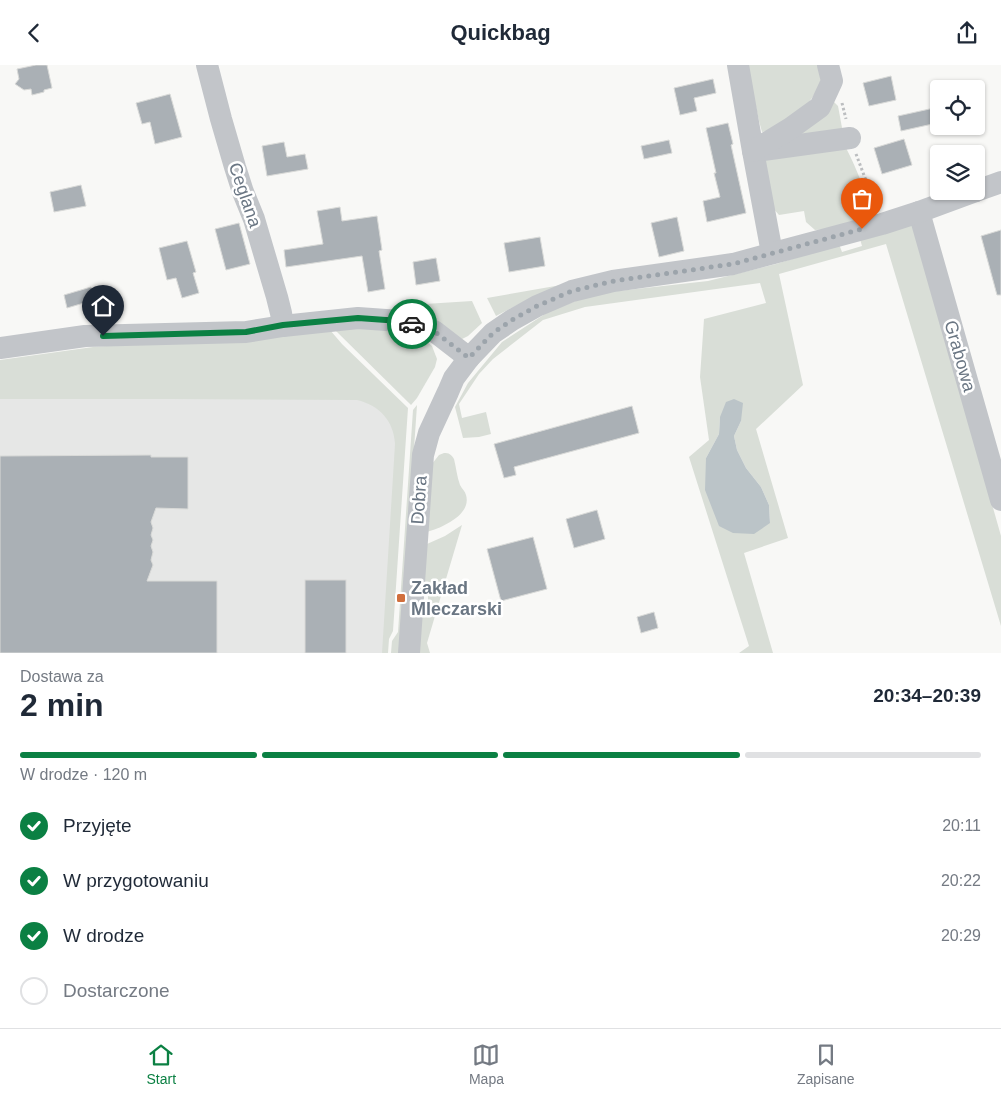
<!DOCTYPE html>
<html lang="pl">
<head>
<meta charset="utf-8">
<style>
  body { margin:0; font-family:Helvetica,sans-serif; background:#f6f6f7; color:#1f2937; height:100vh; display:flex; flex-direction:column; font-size:19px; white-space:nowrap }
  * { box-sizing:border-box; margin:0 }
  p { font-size:16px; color:#747a83 }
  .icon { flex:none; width:28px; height:28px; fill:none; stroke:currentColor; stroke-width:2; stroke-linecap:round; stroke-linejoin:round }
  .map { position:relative; height:588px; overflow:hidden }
  .sheet { display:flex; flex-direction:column; background:#fff; flex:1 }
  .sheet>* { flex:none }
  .controls { position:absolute; left:930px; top:15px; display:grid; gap:10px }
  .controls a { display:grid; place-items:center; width:55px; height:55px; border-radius:5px; background:#fff; box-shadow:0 1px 4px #0004; font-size:25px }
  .pin { position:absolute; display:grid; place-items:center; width:42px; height:42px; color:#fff; margin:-51px -21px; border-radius:50% 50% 50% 0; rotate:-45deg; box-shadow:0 0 5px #0007 }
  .pin .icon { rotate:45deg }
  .courier { position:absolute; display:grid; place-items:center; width:50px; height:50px; margin:-25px; border:4px solid #0b8043; border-radius:50%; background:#fff; color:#222; box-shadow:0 1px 6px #0007 }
  .headline em { font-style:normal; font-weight:600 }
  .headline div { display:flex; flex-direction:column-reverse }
  .headline { display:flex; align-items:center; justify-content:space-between; height:85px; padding:0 20px }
  h1 { font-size:32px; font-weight:600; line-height:38px }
  .bar { display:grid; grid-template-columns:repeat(4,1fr); gap:8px 5px; align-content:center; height:60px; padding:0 20px }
  .bar i { height:6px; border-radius:4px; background:#e0e1e3 }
  .bar .selected { background:#0b8043 }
  .bar p { grid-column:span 4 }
  ol { padding:0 20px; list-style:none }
  li { display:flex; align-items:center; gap:15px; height:55px }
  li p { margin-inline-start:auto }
  li .icon { padding:5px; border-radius:50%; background:#0b8043; color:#fff; stroke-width:4 }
  li:last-child { color:#747a83 }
  li i { width:28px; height:28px; border:2px solid #e0e1e3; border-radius:50% }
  header { display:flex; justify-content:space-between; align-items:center; height:65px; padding:0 20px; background:#fff; font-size:22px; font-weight:600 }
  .menu { display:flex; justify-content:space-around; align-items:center; height:70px; border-top:1px solid #e0e1e3; background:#fff; font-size:14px; color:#747a83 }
  .menu a { display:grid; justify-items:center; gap:2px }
  .menu .selected { color:#0b8043 }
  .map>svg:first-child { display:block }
  .built { fill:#e6e7e6 }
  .green { fill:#d9ded7; fill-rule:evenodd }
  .water { fill:#bbc4c8 }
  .building { fill:#aab0b5; stroke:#d9dad8 }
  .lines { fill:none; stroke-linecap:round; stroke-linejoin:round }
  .path { stroke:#bcbec0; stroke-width:3; stroke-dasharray:2.5 2.5; stroke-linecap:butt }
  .minor { stroke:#c2c5c9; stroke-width:22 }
  .done { stroke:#9ca4ab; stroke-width:5; stroke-dasharray:0 9 }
  .route { stroke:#0b8043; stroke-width:6 }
  .poi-dot { fill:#d16f3d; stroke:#fff; stroke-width:2 }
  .labels { text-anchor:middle; stroke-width:5; stroke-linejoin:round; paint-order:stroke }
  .street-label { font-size:18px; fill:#6a7683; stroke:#fff }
  .poi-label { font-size:18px; font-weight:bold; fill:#6a7683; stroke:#fff; text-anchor:start }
</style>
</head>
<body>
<header><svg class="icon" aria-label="back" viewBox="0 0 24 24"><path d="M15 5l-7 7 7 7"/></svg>Quickbag<svg class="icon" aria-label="share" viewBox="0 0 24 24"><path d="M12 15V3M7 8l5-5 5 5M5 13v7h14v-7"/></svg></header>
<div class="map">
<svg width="1001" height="588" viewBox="0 0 1001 588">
  <rect width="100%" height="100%" fill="#f8f8f6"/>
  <path class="built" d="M337 281 400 344 384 588H0V307Z"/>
  <g class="green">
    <path d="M747 0H823L820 22 801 48 774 65 762 67 759 56Z"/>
    <path d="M834 37 838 41 843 68 784 74Z"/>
    <path d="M846 83C858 105 865 130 877 151L833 164 815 165 806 157 804 146 779 150 773 143 764 94Z"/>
    <path d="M913 160 1001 471V561L886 179 779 209 803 320 756 364 788 473 744 488 773 588H739L749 581 689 392 709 375 700 312 704 254 766 238 760 218 585 242 543 255 493 294 479 309 459 339 462 353 486 347 491 369 479 372 463 373 455 342 468 318 502 277 548 247 578 235 609 227 708 216 776 199 839 179 842 187 862 181 860 174ZM720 352 741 356 734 371 737 385 746 403 761 422 769 440 770 458 706 393 719 369Z"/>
    <path d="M561 220 533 232 496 251 487 233Z"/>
    <path d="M472 236 482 258 468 271 462 274 396 245 425 239Z"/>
    <path d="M348 261 411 267 425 275 432 281 437 294 435 302 417 333 411 340 334 264Z"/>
    <path d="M330 265 342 279 408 343 393 566 389 574 388 588H382L395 379C394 356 379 340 357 335L170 334H0V295L93 282Z"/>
    <path d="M417 340 400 588H391L392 576 398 567 413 345Z"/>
    <path d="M444 388C449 388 451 389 454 394 456 402 457 412 460 420 462 424 465 426 466 430 472 450 441 463 427 467L432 399 439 390Z"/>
    <path d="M462 460 427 578 430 588H419L422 539H428V531H423L427 479 445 471Z"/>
  </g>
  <path class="water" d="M734 334 743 338 741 356 734 371 737 385 746 403 761 422 769 440 770 458 754 469 733 468 719 461 705 425 706 393 719 369 720 352 726 337Z"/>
  <g class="building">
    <path d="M36 0H47L52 23 44 25V27L32 30 31 24 24 25 15 19 19 14 17 4Z"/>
    <path d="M891 11 896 35 869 41 863 18Z"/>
    <path d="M713 14 716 28 694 33 697 46 680 50 674 23Z"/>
    <path d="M170 29 182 72 155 79 150 57 142 59 136 38Z"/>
    <path d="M934 43 937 58 901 66 898 51Z"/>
    <path d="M728 58 733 79 731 80 746 148 707 157 703 136 720 132 714 108H716L706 63Z"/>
    <path d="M904 74 912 100 882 109 874 83Z"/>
    <path d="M669 75 672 88 644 94 641 81Z"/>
    <path d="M284 77 287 92 305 89 308 104 267 111 262 81Z"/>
    <path d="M81 120 86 141 54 147 50 127Z"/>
    <path d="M340 142 342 156 377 151 382 185 379 186 385 224 368 227 362 191 286 202 284 185 323 179 317 146Z"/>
    <path d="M677 152 684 186 659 192 651 158Z"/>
    <path d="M239 158 250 199 226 205 215 164Z"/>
    <path d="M1001 165V230H997L981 171Z"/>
    <path d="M540 172 545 201 509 207 504 178Z"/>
    <path d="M187 176 196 207 193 208 199 228 182 233 176 213 167 215 159 183Z"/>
    <path d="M436 193 440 216 416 220 413 197Z"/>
    <path d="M91 222 94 235 67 243 64 230Z"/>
    <path d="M632 341 639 368 514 402 516 410 504 413 494 379Z"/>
    <path d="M151 390V392H188V444L156 443 151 457 153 463 151 470 153 475 151 481 153 487 151 495 153 500 147 516H217V588H0V391Z"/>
    <path d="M597 445 605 474 574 483 566 454Z"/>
    <path d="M533 472 547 524 501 536 487 484Z"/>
    <rect x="305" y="515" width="41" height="73"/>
    <path d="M654 547 658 563 641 568 637 552Z"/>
  </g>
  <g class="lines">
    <g class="path">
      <path d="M842 38 846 54"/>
      <path d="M856 89 876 142"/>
    </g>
    <g class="minor">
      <path d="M207 0 221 54 235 102 243 127 254 154 277 232 281 248 283 261"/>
      <path d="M738 0 753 86 772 188"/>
      <path d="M763 85 850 73"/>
      <path d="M753 86 791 63 820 42 832 16 828 0"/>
      <path d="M976 126 1001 117"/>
      <path d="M919 147 1001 435"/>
      <path d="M0 283 85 271 246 267 283 261 358 253 400 256 417 260 434 266 469 293"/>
      <path d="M409 588 423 390 429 368 448 327 454 313 469 293 493 268 512 255 537 241 572 226 613 216 733 199 882 159 919 147 976 126"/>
    </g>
  </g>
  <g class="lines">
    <path class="done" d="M412 259 434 266 469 293 493 268 512 255 537 241 572 226 614 216 733 199 862 164"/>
    <path class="route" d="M103 271 246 267 283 260 358 253 400 256 412 259"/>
  </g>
  <rect class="poi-dot" x="396" y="528" width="10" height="10" rx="2.5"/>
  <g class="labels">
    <g class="street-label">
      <text transform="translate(245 130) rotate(71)" y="6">Ceglana</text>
      <text transform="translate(960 291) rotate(74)" y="6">Grabowa</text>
      <text transform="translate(419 435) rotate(-86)" y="6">Dobra</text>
    </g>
    <g class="poi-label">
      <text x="411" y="529">Zakład<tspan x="411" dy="21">Mleczarski</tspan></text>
    </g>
  </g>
</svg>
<div class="controls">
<a><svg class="icon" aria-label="locate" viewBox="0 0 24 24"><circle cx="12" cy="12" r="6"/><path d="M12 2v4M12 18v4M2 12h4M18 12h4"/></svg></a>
<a><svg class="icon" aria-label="layers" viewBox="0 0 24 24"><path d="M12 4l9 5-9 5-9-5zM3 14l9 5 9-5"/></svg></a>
</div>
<div class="pin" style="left:862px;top:164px;background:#ea580c"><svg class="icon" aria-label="bag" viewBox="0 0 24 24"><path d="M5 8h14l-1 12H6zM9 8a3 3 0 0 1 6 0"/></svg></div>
<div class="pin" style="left:103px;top:271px;background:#1f2937"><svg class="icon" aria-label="home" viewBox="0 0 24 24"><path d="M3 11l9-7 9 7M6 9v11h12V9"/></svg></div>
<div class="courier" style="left:412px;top:259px"><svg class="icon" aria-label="car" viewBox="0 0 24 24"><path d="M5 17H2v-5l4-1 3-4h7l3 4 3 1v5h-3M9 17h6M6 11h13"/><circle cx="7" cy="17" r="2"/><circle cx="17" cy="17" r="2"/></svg></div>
</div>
<section class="sheet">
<div class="headline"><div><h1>2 min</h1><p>Dostawa za</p></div><em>20:34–20:39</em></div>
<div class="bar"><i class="selected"></i><i class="selected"></i><i class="selected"></i><i></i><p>W drodze · 120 m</p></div>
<ol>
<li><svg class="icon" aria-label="check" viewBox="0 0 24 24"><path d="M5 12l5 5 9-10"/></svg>Przyjęte<p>20:11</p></li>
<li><svg class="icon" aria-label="check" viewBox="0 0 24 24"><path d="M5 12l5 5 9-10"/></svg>W przygotowaniu<p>20:22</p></li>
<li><svg class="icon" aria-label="check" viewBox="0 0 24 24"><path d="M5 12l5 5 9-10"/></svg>W drodze<p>20:29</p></li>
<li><i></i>Dostarczone</li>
</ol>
</section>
<nav class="menu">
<a class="selected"><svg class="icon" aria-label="home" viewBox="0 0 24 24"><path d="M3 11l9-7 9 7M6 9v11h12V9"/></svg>Start</a>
<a><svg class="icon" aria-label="map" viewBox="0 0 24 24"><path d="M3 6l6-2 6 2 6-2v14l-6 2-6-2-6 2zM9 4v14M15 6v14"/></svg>Mapa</a>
<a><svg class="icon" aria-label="saved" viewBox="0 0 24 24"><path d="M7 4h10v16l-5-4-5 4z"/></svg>Zapisane</a>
</nav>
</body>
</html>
